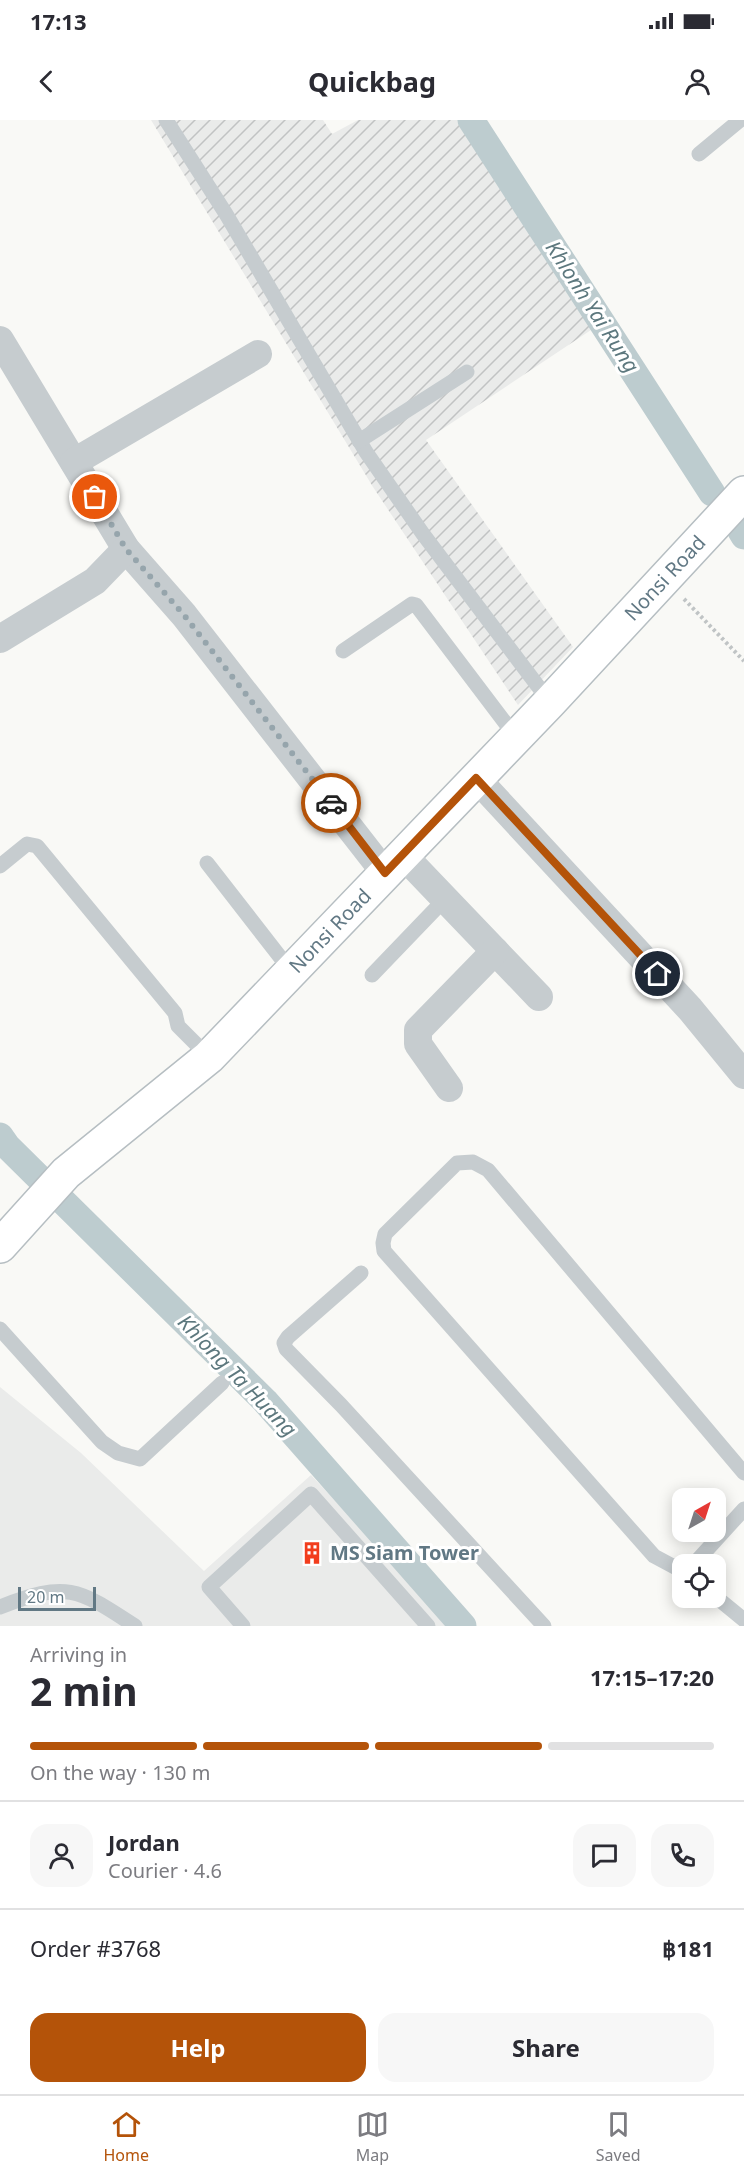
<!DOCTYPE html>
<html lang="en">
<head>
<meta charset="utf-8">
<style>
  body { margin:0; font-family:"Noto Sans",sans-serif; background:#f7f7f7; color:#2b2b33; height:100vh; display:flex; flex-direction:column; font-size:22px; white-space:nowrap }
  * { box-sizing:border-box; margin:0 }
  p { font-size:20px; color:#7c7c81 }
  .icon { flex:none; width:33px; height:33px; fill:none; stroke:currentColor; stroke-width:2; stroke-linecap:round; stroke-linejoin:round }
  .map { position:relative; height:1506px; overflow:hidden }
  .details { display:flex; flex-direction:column; background:#fff; flex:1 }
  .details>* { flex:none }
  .needle { width:39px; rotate:39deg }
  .controls { position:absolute; left:672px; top:1368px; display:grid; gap:12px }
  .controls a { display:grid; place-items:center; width:54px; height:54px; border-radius:12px; background:#fff; box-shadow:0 3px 15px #0003; font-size:30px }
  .scale { position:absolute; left:18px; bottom:15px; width:78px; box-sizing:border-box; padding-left:6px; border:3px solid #617884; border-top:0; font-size:16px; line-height:21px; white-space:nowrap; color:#617884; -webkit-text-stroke:4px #fff; paint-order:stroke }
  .pin { position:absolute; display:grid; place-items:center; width:51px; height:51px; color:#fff; margin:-26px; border:3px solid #fff; border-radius:50%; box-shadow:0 2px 6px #0007 }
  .courier { position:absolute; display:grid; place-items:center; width:60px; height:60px; margin:-30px; border:4px solid #b45309; border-radius:50%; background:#fff; color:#222; box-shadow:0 2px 8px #0007 }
  .overview em { font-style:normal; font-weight:700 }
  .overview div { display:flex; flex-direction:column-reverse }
  .overview { display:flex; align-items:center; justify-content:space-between; height:102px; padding:0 30px }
  h1 { font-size:39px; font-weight:700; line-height:45px }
  .bar { display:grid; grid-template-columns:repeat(4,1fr); gap:9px 6px; align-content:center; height:72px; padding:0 30px }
  .bar i { height:8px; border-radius:4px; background:#e1e1e2 }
  .bar .selected { background:#b45309 }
  .bar p { grid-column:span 4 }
  .line { display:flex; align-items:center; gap:15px; padding:0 30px; border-top:2px solid #e1e1e2 }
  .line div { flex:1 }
  .round { display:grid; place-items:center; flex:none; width:63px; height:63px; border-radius:18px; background:#f7f7f7 }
  .cta { display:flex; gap:12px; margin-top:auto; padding:12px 30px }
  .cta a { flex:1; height:69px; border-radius:18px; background:#b45309; color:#fff; font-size:24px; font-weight:700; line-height:69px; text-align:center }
  .cta a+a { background:#f7f7f7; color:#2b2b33 }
  .status { display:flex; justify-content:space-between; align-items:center; height:42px; padding:0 30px; background:#fff; direction:ltr }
  .status svg { height:16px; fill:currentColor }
  header { display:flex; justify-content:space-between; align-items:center; height:78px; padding:0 30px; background:#fff; font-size:27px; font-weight:700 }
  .tab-bar { display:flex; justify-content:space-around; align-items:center; height:84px; border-top:2px solid #e1e1e2; background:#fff; font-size:16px; color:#7c7c81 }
  .tab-bar a { display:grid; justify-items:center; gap:3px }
  .tab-bar .selected { color:#b45309 }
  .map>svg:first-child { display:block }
  .built { fill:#eaebea }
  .industrial { fill:url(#industrial-furrows) }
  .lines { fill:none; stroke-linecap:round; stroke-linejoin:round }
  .canal { stroke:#bdcccf; stroke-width:27 }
  .secondary-casing { stroke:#b6bec2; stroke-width:36 }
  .path { stroke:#c0c4c5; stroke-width:4; stroke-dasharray:3 3; stroke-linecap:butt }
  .lane { stroke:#c6cccf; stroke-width:15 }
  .street { stroke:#c6cccf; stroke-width:28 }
  .secondary { stroke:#fff; stroke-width:33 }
  .done { stroke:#96a5ac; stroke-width:6; stroke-dasharray:0 10.8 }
  .route { stroke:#b45309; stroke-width:8 }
  .labels { text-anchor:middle; stroke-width:6; stroke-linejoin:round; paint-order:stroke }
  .street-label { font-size:20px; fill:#617884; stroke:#fff }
  .poi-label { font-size:20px; font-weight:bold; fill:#617884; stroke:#fff; text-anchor:start }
  .water-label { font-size:21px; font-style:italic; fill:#5d787e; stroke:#fff }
</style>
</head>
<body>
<div class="status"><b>17:13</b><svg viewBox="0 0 49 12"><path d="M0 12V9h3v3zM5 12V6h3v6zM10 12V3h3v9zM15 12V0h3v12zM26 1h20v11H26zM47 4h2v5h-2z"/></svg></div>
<header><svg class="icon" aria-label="back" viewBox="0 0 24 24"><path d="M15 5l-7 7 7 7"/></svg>Quickbag<svg class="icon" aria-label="person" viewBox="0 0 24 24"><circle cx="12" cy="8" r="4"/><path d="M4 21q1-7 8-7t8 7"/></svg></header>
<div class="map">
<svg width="744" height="1506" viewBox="0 0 744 1506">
  <defs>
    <pattern id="industrial-furrows" width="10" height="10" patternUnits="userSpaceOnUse" patternTransform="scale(1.5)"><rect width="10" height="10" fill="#eaebea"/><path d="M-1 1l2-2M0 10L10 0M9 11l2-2" fill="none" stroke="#c1c3c3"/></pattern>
  </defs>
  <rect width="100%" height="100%" fill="#f9f9f6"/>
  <path class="built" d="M0 1267 81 1333 204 1451 311 1355 452 1506H0Z"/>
  <path class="industrial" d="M151 0H323L332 14 358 0H458L594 208 426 320 573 527 518 585 373 367Z"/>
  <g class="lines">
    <g class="canal">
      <path d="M471 0 712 373"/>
      <path d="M741 411 744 416"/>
      <path d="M0 1016 7 1026 265 1281 463 1506"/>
    </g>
    <g class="secondary-casing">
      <path id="secondary" d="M0 1126 66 1053 209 937 550 582 744 373"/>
    </g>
    <path class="path" d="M684 479 744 541"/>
    <g class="lane">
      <path d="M166 0 226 94 366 332 423 414 550 582"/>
      <path d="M699 34 740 0"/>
      <path d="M359 321 467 252"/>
      <path d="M343 531 412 484 416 485 516 617"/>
      <path d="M207 743 291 851"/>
      <path d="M0 746 27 724 37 726 175 893 178 906 209 937"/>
      <path d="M372 855 445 779"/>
      <path d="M361 1153 288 1217 284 1223 286 1229 341 1285 544 1506"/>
      <path d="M0 1209 102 1322 118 1333 140 1339 222 1263"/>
      <path d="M694 1444 744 1389"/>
      <path d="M682 1451 654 1436 384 1131 383 1123 385 1114 457 1043 473 1042 488 1050 744 1353"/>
      <path d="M716 1477 744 1500"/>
      <path d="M0 1487C67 1461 77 1468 135 1506"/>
      <path d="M243 1506 209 1467 311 1374 428 1506"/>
    </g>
    <g class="street">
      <path d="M0 220 126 429 184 495 385 753"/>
      <path d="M74 342 258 234"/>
      <path d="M0 519 95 461 126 429"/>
      <path d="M476 658 690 889 744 955"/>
      <path d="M403 735 539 877"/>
      <path d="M449 968 418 924V910L495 831"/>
    </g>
    <use href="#secondary" class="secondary"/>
  </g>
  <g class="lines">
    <path class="done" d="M95 377 126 429 184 495 331 683"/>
    <path class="route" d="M331 683 385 753 476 658 658 854"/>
  </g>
  <defs>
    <g id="building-bare" transform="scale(1.8)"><path d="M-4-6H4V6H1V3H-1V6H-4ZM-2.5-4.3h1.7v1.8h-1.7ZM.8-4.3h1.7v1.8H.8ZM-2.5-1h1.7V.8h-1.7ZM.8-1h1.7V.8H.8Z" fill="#f23d1d" stroke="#fff" stroke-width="2.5" paint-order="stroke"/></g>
  </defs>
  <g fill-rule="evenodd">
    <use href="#building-bare" x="312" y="1433"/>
  </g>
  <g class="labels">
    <g class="street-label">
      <text transform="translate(665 458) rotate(-47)" y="7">Nonsi Road</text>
      <text transform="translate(330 811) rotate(-46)" y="7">Nonsi Road</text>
    </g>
    <g class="poi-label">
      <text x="330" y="1440">MS Siam Tower</text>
    </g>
    <g class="water-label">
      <text transform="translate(592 187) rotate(57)" y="7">Khlonh Yai Rung</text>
      <text transform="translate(237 1256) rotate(46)" y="7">Khlong Ta Huang</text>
    </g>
  </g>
</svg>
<div class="controls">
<a><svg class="needle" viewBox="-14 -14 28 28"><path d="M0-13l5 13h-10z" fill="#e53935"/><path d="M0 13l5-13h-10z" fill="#7c7c81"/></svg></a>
<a><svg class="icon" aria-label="locate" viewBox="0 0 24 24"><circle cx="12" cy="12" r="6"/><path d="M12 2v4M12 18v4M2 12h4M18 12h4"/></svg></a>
</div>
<div class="scale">20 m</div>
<div class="pin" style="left:95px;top:377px;background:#ea580c"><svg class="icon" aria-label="bag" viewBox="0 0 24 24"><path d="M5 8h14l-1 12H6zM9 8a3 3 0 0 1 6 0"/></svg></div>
<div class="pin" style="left:658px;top:854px;background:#1f2937"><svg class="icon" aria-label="home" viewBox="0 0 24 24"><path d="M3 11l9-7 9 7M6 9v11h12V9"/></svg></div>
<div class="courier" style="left:331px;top:683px"><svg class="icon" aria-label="car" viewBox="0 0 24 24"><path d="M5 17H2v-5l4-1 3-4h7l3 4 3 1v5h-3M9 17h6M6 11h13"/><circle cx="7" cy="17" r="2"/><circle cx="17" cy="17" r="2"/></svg></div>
</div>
<section class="details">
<div class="overview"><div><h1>2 min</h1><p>Arriving in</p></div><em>17:15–17:20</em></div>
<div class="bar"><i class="selected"></i><i class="selected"></i><i class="selected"></i><i></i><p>On the way · 130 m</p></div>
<div class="line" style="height:108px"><a class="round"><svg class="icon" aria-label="person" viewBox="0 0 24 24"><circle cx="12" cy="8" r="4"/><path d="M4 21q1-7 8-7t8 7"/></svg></a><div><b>Jordan</b><p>Courier · 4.6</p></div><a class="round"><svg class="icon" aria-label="chat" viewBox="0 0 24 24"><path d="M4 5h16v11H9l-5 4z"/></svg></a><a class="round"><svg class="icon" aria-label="phone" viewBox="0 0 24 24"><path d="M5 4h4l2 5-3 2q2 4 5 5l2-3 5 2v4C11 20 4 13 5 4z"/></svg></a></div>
<div class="line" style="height:78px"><div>Order #3768</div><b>฿181</b></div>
<div class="cta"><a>Help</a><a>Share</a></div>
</section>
<nav class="tab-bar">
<a class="selected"><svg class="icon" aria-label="home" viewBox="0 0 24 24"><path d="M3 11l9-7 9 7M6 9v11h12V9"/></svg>Home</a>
<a><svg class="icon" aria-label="map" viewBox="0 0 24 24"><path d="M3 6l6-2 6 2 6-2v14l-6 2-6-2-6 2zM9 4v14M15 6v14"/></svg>Map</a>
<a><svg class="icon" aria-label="saved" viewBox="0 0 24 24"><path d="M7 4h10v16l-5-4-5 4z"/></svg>Saved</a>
</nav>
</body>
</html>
